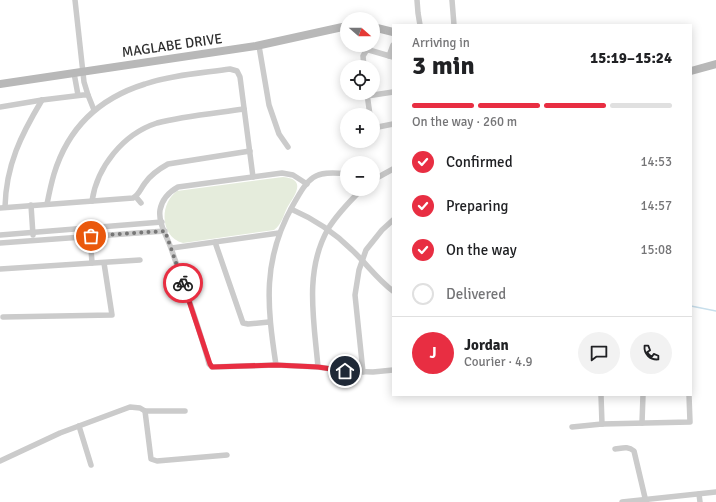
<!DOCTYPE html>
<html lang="en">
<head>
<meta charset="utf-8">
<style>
  body { margin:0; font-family:Signika,sans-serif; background:#f2f2f2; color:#202124; height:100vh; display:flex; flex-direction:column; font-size:15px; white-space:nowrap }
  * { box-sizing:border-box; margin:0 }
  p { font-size:13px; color:#757577 }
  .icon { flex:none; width:22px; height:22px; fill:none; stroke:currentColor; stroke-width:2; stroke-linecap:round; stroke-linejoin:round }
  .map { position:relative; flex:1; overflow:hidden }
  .drawer { position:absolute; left:392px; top:24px; width:300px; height:372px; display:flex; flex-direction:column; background:#fff; border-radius:0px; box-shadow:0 2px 10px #0003 }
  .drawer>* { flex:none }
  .needle { width:26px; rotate:110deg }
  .controls { position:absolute; left:340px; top:12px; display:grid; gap:8px }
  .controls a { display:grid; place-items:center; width:40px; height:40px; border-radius:50%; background:#fff; box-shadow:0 2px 10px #0003; font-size:20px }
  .pin { position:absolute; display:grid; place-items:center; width:34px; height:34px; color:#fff; margin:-17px; border:2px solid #fff; border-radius:50%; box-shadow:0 1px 4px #0007 }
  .courier { position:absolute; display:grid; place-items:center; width:40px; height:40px; margin:-20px; border:3px solid #e82e42; border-radius:50%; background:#fff; color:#222; box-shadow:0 1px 5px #0007 }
  .summary em { font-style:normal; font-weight:700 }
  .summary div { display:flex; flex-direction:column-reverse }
  .summary { display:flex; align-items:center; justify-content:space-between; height:68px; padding:0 20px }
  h1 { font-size:26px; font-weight:700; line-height:30px }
  .bar { display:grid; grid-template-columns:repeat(4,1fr); gap:6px 4px; align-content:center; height:48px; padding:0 20px }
  .bar i { height:5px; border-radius:3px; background:#e0e0e0 }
  .bar .active { background:#e82e42 }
  .bar p { grid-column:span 4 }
  .line { display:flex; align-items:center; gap:10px; padding:0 20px; border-top:1px solid #e0e0e0 }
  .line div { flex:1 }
  .round { display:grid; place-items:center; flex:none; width:42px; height:42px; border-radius:21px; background:#f2f2f2 }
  ol { padding:0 20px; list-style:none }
  li { display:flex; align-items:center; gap:12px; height:44px }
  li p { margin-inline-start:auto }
  li .icon { padding:4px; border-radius:50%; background:#e82e42; color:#fff; stroke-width:4 }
  li:last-child { color:#757577 }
  li i { width:22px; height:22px; border:2px solid #e0e0e0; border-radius:50% }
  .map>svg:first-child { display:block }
  .green { fill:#e5ecdc }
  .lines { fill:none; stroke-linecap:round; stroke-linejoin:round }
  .stream { stroke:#c8dfec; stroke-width:1.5 }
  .minor { stroke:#cbcbcb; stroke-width:5.5 }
  .secondary { stroke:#b8b8b8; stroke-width:8 }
  .done { stroke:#777; stroke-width:4; stroke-dasharray:0 7.2 }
  .route { stroke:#e82e42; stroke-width:5 }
  .labels { text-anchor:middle; stroke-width:4; stroke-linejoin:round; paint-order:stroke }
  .street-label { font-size:14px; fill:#2e2e2e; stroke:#fff }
</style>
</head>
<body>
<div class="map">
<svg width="716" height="502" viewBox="0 0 716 502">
  <rect width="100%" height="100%" fill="#fff"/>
  <path class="green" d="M283 177C308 179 294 196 287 208 283 216 282 224 274 230L183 243C160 237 159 204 177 191Z"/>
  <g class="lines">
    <path class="stream" d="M691 306 716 311"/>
    <g class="minor">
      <path d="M75 0 84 82 88 95"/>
      <path d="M417 0 418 13 420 25"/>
      <path d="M452 0 454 25"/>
      <path d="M259 46 269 105 279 134 288 147"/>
      <path d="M389 56 393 45"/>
      <path d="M364 67 363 56 366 51 369 50 393 57"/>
      <path d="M74 73 78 95"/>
      <path d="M367 94 370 115"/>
      <path d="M367 96 393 92"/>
      <path d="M0 107 42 100 83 95H88L94 110"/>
      <path d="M373 128 393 124"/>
      <path d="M373 180 393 169"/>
      <path d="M307 184 293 175 282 173 178 187C169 192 162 199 160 210 158 224 168 238 172 251 185 289 199 326 209 364L212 367 276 365 318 367 345 371 373 372 393 370"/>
      <path d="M136 197 141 203"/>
      <path d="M92 201C97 167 123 134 157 123 183 116 217 113 244 109"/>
      <path d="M47 204C49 194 51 184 54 174 68 128 100 98 145 84 171 75 203 73 230 69L237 71 240 77 253 177"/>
      <path d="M31 205 33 235"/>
      <path d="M5 207C6 165 21 135 42 100"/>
      <path d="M0 208 133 198C139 195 141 188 145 183 151 174 159 169 168 164L250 151"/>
      <path d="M291 209C314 219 334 232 352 250 366 263 377 279 393 291"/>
      <path d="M90 234 92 263"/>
      <path d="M0 235 162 222"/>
      <path d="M215 242 243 323 248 324 269 322"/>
      <path d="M0 243 165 231"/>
      <path d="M172 248 279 233"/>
      <path d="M0 269 140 260"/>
      <path d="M3 317 112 315 104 263"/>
      <path d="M276 365C267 305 262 260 293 205 309 177 313 170 347 174"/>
      <path d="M318 367C314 321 304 271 328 229 337 214 350 201 362 189"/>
      <path d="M363 372 355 295 359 270 366 250 382 230 393 220"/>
      <path d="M601 395 602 424"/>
      <path d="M145 411H185"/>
      <path d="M642 423 643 395"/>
      <path d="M79 426 91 465"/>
      <path d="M572 427 602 424 690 422 689 395"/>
      <path d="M615 449C623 448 628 446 634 451L646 502"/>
      <path d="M0 461 60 433 130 407 140 408 145 411 151 459 157 461 227 455"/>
      <path d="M699 494 700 502"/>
      <path d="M622 502 716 492"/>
    </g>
    <g class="secondary">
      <path d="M373 27 393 32"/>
      <path d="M691 71 716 64"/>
      <path d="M0 84 256 46 347 26"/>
    </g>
  </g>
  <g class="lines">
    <path class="done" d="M91 236 165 231 183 283"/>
    <path class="route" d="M183 283 210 364 212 367 276 365 318 367 345 371"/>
  </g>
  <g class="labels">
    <g class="street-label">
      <text transform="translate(172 45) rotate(-8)" y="5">MAGLABE DRIVE</text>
    </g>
  </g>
</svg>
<div class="controls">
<a><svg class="needle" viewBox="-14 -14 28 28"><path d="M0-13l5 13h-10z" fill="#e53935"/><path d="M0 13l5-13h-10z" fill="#757577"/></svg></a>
<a><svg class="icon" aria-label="locate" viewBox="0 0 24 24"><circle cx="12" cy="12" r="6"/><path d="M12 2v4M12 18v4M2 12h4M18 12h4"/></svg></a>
<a>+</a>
<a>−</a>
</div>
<div class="pin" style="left:91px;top:236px;background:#ea580c"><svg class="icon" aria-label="bag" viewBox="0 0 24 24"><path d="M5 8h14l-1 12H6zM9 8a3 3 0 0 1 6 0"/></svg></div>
<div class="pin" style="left:345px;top:371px;background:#1f2937"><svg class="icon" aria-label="home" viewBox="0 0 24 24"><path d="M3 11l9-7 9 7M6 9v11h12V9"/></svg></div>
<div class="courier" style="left:183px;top:283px"><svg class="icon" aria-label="bike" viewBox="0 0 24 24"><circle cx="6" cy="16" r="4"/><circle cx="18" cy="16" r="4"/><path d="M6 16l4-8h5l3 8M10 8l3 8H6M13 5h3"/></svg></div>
<section class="drawer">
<div class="summary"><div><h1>3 min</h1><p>Arriving in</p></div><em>15:19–15:24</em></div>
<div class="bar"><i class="active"></i><i class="active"></i><i class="active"></i><i></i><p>On the way · 260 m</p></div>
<ol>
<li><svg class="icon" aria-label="check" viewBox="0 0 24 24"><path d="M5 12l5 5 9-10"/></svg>Confirmed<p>14:53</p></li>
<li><svg class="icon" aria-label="check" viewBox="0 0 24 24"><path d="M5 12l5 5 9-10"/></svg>Preparing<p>14:57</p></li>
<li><svg class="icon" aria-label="check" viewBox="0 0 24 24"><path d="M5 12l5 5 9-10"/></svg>On the way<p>15:08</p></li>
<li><i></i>Delivered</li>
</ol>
<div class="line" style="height:72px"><b class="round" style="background:#e82e42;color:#fff">J</b><div><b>Jordan</b><p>Courier · 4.9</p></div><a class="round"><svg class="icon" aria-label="chat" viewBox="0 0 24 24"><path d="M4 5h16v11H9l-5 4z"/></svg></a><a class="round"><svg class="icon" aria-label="phone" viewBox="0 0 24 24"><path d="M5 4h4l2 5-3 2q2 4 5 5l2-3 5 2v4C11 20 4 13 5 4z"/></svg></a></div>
</section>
</div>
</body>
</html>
